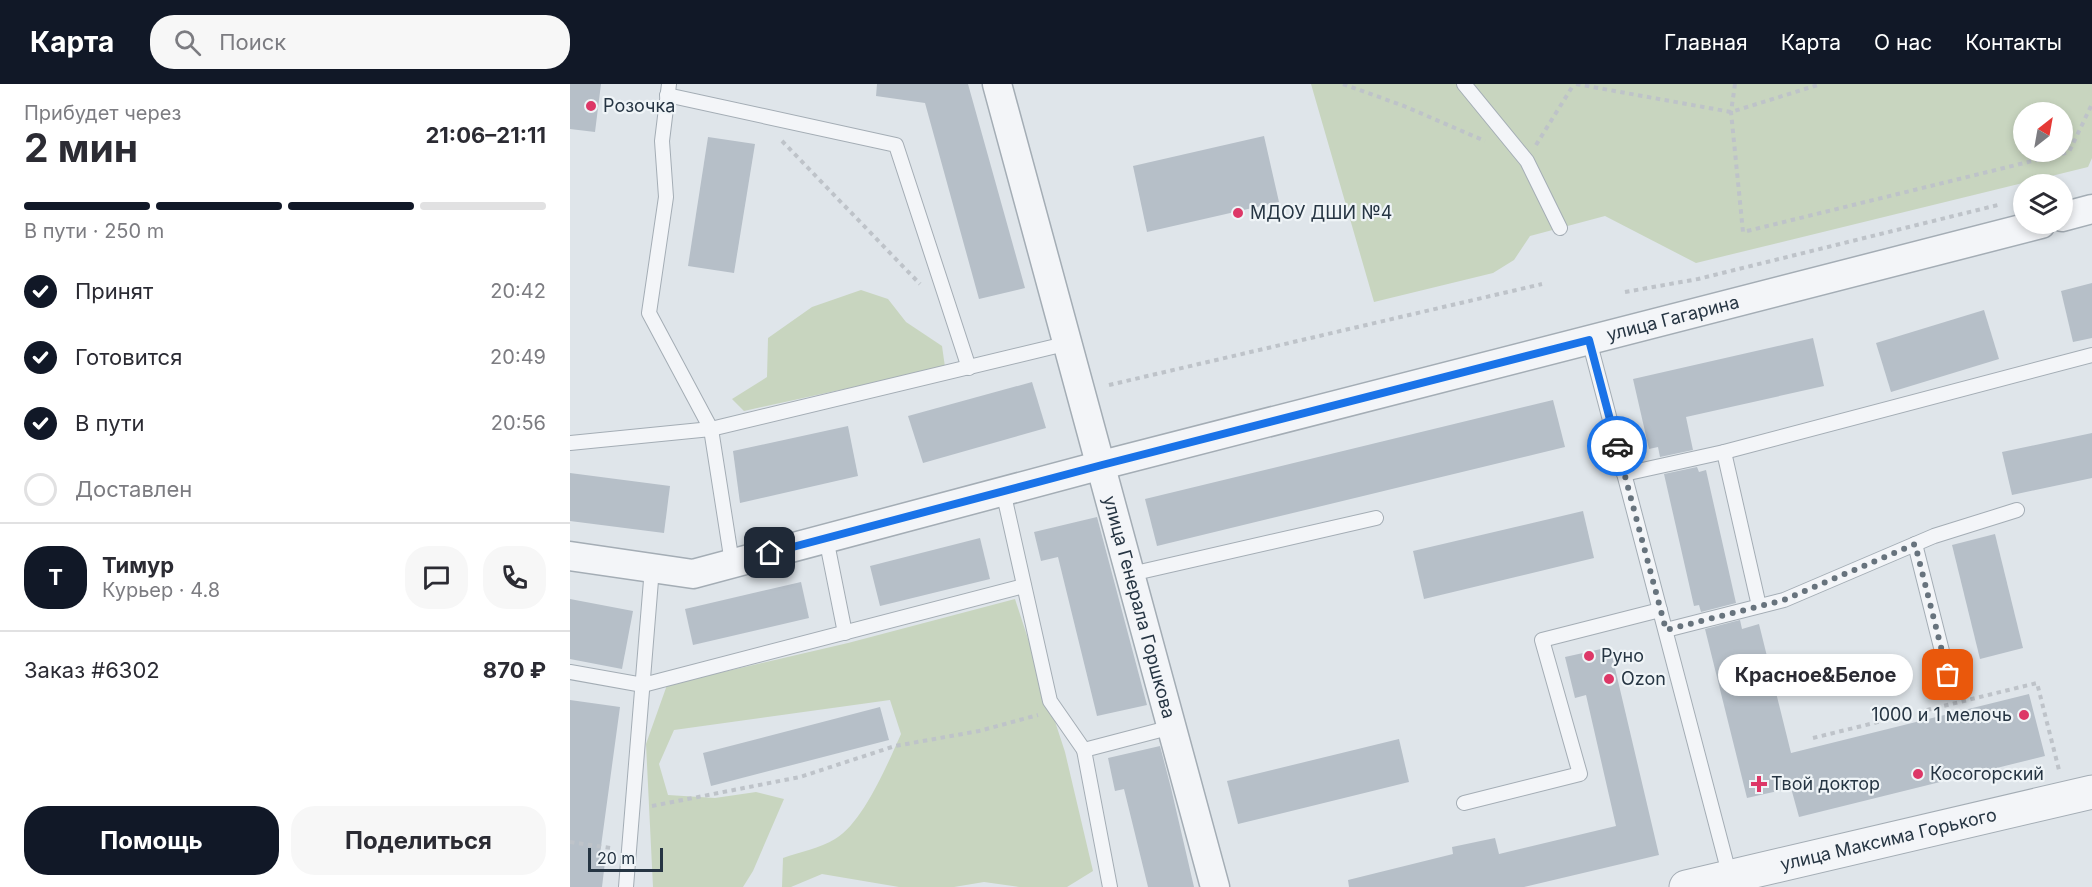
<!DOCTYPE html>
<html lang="ru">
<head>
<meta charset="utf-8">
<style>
  body { margin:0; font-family:Inter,sans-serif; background:#f7f7f7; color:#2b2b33; height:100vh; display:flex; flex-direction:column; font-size:22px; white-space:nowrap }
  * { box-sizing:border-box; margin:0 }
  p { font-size:20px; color:#7c7c81 }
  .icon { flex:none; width:33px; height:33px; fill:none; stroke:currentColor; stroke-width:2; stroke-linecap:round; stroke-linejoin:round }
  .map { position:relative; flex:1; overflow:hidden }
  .sheet { display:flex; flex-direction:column; background:#fff; width:570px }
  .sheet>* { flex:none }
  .needle { width:39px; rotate:31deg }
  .tools { position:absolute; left:1443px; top:18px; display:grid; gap:12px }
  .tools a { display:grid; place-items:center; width:60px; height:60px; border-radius:50%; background:#fff; box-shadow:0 3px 9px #0003; font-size:30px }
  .scale { position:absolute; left:18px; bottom:15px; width:75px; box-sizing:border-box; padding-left:6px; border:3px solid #263543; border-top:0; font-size:16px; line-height:21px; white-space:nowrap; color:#263543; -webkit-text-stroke:4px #eff4f7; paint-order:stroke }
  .pin { position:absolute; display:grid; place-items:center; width:51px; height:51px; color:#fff; margin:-26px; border-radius:12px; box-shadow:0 3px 9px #0006 }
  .courier { position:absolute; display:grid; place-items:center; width:60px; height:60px; margin:-30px; border:4px solid #1a73e8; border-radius:50%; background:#fff; color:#222; box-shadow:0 2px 8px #0007 }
  .bubble { position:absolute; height:42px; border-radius:21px; background:#fff; box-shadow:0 3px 9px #0003; font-size:20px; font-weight:700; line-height:42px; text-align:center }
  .headline em { font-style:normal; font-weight:700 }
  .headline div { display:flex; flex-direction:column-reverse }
  .headline { display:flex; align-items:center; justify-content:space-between; height:102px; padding:0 24px }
  h1 { font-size:39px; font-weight:700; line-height:45px }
  .bar { display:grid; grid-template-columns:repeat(4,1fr); gap:9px 6px; align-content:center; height:72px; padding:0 24px }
  .bar i { height:8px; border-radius:4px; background:#e1e1e2 }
  .bar .on { background:#111827 }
  .bar p { grid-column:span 4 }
  .line { display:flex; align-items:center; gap:15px; padding:0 24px; border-top:2px solid #e1e1e2 }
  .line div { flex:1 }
  .round { display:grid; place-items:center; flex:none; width:63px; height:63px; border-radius:24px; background:#f7f7f7 }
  ol { padding:0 24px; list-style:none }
  li { display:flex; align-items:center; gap:18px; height:66px }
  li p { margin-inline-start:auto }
  li .icon { padding:6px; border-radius:50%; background:#111827; color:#fff; stroke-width:4 }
  li:last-child { color:#7c7c81 }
  li i { width:33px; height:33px; border:3px solid #e1e1e2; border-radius:50% }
  .action { display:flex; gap:12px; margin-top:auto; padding:12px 24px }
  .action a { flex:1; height:69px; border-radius:24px; background:#111827; color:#fff; font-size:24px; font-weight:700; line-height:69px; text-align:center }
  .action a+a { background:#f7f7f7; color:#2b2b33 }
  header { display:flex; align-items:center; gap:36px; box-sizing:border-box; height:84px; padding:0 30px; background:#111827; color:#fff }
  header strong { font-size:28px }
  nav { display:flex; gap:33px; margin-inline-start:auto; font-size:21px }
  .search { width:420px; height:54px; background:#f7f7f7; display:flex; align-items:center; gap:15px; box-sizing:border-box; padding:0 21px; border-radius:24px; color:#7c7c81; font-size:22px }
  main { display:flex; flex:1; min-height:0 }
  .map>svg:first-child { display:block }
  .green { fill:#c8d5bf; fill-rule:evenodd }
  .building { fill:#b6bfc8 }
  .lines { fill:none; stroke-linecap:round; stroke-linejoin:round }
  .service-casing { stroke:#a4adb5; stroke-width:16 }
  .minor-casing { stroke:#a4adb5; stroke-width:31 }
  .tertiary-casing { stroke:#a4adb5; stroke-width:35 }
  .path { stroke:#bec3c9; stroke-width:4; stroke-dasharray:4.5 4.5; stroke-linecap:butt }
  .service { stroke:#f3f5f8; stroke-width:14 }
  .minor { stroke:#f3f5f8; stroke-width:28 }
  .tertiary { stroke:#f3f5f8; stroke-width:33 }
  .done { stroke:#67737d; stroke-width:6; stroke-dasharray:0 10.8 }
  .route { stroke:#1a73e8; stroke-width:8 }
  .poi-dot { fill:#dd3767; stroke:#eff4f7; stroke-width:2 }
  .labels { text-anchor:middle; stroke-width:4.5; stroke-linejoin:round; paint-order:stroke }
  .poi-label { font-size:18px; fill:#263543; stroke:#eff4f7; text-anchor:start }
  .street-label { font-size:18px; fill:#263543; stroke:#eff4f7 }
</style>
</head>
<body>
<header>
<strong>Карта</strong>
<div class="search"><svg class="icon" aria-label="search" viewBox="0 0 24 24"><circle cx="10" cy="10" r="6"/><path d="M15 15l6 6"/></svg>Поиск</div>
<nav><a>Главная</a><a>Карта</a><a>О нас</a><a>Контакты</a></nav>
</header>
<main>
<section class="sheet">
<div class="headline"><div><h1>2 мин</h1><p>Прибудет через</p></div><em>21:06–21:11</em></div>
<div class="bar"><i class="on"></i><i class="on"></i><i class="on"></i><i></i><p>В пути · 250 m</p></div>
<ol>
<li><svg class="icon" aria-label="check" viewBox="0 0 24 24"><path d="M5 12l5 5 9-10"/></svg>Принят<p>20:42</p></li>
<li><svg class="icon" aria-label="check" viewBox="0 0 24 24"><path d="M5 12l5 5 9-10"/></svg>Готовится<p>20:49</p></li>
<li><svg class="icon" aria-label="check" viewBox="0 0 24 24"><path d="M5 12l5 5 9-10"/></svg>В пути<p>20:56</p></li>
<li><i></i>Доставлен</li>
</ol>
<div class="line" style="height:108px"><b class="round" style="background:#111827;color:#fff">Т</b><div><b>Тимур</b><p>Курьер · 4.8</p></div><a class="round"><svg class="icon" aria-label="chat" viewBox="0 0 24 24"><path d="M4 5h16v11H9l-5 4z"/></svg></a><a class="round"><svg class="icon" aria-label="phone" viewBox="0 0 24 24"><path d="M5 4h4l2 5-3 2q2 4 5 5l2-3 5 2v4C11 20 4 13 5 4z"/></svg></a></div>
<div class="line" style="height:78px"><div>Заказ #6302</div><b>870 ₽</b></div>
<div class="action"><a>Помощь</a><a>Поделиться</a></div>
</section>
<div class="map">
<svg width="1522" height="803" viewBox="0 0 1522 803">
  <rect width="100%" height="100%" fill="#dfe5ea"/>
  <g class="green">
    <path d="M741 0H1522V74L1518 83 1126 179 1035 132 960 152 944 176 923 189 804 218ZM1454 28H1492V68H1454Z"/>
    <path d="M291 206 318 215 336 238 372 262 375 283 174 327 162 315 197 293 198 254 242 223Z"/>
    <path d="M445 515 495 668 523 787 497 803H449L414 798 384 803H329L252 790 221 803H212L213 774C230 768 250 764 265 755 293 739 318 679 331 650L320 616 104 646 89 680 98 711 145 714 186 708 214 715 183 787 173 803H83L76 660 97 601 278 559Z"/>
  </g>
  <g class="building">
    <path d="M0 0H31L25 48 0 45Z"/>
    <path d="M307 0H398L455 204 409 215 355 19 306 12Z"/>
    <path d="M694 52 709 118 577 148 563 82Z"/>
    <path d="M138 53 185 60 164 189 118 182Z"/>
    <path d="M1522 199V254L1503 258 1491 207Z"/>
    <path d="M1414 226 1429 275 1321 308 1306 259Z"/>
    <path d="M1243 254 1254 302 1116 333 1123 366 1090 373 1088 363 1079 365 1063 295Z"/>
    <path d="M462 298 476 344 353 379 338 332Z"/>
    <path d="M983 316 995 363 587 462 575 415Z"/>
    <path d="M278 342 288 392 170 419 163 367Z"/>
    <path d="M1522 349V394L1442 411 1432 368Z"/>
    <path d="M1127 383 1129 388 1136 386 1166 519 1131 528 1129 521 1124 522 1094 390Z"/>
    <path d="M0 389 100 402 94 449 0 437Z"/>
    <path d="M1013 427 1024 474 854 515 843 467Z"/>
    <path d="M527 433 577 621 527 632 488 473 471 477 464 448Z"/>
    <path d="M1425 450 1453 564 1410 575 1382 461Z"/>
    <path d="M410 454 420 495 310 522 300 482Z"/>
    <path d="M231 498 239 534 123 561 115 525Z"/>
    <path d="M0 515 63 527 52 585 0 575Z"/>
    <path d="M1170 536 1172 545 1189 540 1221 669 1459 610 1475 672 1229 733 1221 704 1177 714 1135 545Z"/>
    <path d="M1040 563 1089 771 954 803H779L778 796 883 770 882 763 925 754 929 770 1046 742 1016 611 1005 614 995 573Z"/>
    <path d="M0 616 50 623 29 777 35 778 32 803H0Z"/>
    <path d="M310 623 319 656 141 702 133 669Z"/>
    <path d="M829 655 839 698 668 740 657 697Z"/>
    <path d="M590 662 601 704 624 803H578L554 705 545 707 538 674Z"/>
  </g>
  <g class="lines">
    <g class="service-casing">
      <g id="service">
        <path d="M99 0 92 57 96 113 79 229 141 345 162 479"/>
        <path d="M894 0 957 77 990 144"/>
        <path d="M97 11 326 61 399 284"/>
        <path d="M1019 256 1160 793"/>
        <path d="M0 359 141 345 499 259"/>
        <path d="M1154 368 1522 271"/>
        <path d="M1054 390 1154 368 1189 522"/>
        <path d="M433 407 480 617 514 666"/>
        <path d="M256 454 275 549"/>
        <path d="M1345 460 1378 591"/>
        <path d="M561 490 806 434"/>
        <path d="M1096 546 1214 516 1364 452 1447 426"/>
        <path d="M0 588 73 601 454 502"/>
        <path d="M894 719 1010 690 972 556 1090 526"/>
        <path d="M56 803 82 484"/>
        <path d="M540 803 514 666 602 643"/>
      </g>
    </g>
    <g class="minor-casing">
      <g id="minor">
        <path id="s1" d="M427 0 645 803"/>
        <path d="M1492 133 1522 125"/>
        <path id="s2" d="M0 472 123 490 532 381 1471 140"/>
      </g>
    </g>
    <g class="tertiary-casing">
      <g id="tertiary">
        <path id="s3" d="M1116 803 1522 708"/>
      </g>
    </g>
    <g class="path">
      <path d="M773 0 834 22 915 57"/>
      <path d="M1006 0 1161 28 1251 0"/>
      <path d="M1165 0 1161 28 1173 148 1499 68 1522 20"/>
      <path d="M212 57 350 200"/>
      <path d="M966 61 1004 0"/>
      <path d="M1055 208 1128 195 1428 121"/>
      <path d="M539 301 972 200"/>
      <path d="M1243 654 1467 599 1489 686"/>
      <path d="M82 722 230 693 325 662 409 647 468 631"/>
      <path d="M0 758 41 764"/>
    </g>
    <use href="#service" class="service"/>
    <use href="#minor" class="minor"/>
    <use href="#tertiary" class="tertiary"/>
  </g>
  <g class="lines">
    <path class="done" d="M1047 362 1096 546 1214 516 1345 460 1378 591"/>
    <path class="route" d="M200 469 532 381 1019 256 1047 362"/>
  </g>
  <g class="poi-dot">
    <circle cx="21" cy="22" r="6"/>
    <circle cx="668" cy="129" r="6"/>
    <circle cx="1019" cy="572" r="6"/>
    <circle cx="1039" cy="595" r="6"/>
    <circle cx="1454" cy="631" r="6"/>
    <circle cx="1348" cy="690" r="6"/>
    <path d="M1186 691h6v6h6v6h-6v6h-6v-6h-6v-6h6z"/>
  </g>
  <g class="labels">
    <g class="poi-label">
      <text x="33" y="28">Розочка</text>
      <text x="680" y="135">МДОУ ДШИ №4</text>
      <text x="1031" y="578">Руно</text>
      <text x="1051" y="601">Ozon</text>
      <text x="1442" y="637" text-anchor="end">1000 и 1 мелочь</text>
      <text x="1360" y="696">Косогорский</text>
      <text x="1201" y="706">Твой доктор</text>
    </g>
    <g class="street-label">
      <text dy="6" stroke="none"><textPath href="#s2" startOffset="1137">улица Гагарина</textPath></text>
      <text dy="6" stroke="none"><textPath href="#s1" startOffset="542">улица Генерала Горшкова</textPath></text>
      <text dy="6" stroke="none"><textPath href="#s3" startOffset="208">улица Максима Горького</textPath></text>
    </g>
  </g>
</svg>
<div class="tools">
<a><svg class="needle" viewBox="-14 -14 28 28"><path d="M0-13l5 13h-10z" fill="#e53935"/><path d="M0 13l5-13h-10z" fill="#7c7c81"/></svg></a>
<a><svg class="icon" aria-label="layers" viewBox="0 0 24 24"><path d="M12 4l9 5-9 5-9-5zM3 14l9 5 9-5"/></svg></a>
</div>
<div class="scale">20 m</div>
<div class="pin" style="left:1378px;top:591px;background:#ea580c"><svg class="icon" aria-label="bag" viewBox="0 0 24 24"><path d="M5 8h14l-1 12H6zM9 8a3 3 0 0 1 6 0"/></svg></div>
<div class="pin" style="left:200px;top:469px;background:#1f2937"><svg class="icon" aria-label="home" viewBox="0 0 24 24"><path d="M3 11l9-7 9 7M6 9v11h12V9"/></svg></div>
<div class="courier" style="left:1047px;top:362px"><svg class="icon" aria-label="car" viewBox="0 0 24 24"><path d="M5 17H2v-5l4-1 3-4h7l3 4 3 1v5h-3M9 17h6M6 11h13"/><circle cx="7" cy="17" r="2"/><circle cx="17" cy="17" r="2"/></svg></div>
<div class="bubble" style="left:1148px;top:570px;width:195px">Красное&amp;Белое</div>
</div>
</main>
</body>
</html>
